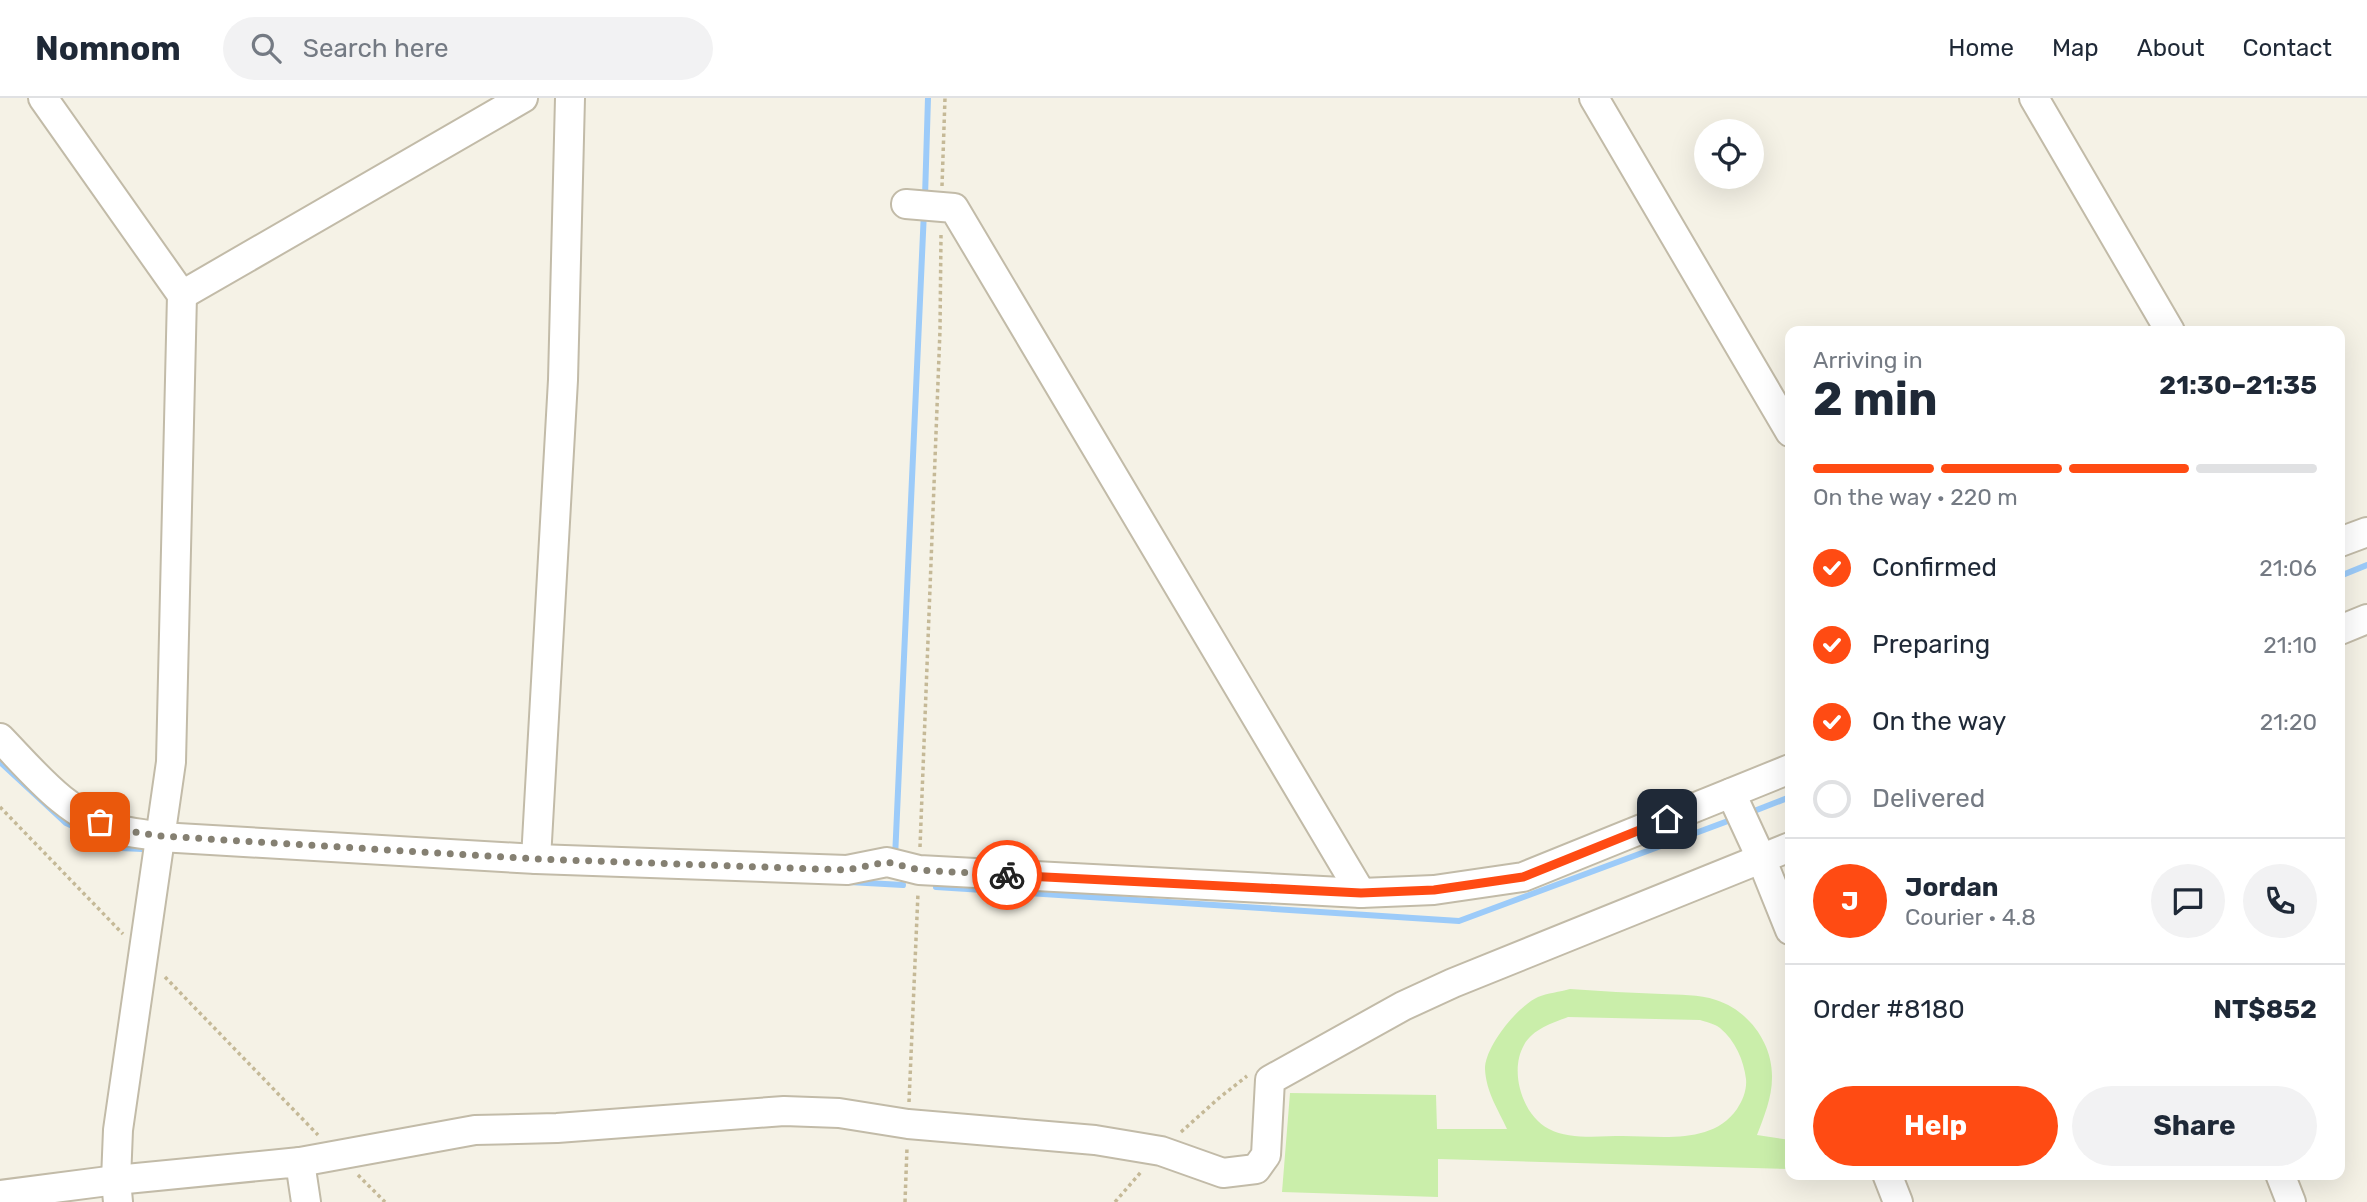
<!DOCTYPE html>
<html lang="en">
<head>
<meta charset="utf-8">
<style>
  body { margin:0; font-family:Rubik,sans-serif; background:#f2f2f3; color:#1f2937; height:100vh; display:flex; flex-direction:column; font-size:26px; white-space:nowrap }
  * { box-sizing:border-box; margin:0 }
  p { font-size:23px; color:#747a83 }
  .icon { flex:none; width:38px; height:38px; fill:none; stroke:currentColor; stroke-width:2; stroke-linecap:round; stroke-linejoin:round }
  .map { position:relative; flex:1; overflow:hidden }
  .details { position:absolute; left:1785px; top:228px; width:560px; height:854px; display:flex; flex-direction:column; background:#fff; border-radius:14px; box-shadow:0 7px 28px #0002 }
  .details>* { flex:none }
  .buttons { position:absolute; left:1694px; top:21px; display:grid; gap:14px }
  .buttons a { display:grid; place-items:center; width:70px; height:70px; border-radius:50%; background:#fff; box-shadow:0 7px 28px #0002; font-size:35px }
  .pin { position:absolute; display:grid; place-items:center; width:60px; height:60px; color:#fff; margin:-30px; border-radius:14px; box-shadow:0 4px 10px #0006 }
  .courier { position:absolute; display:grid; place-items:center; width:70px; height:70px; margin:-35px; border:5px solid #ff4b13; border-radius:50%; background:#fff; color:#222; box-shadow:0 2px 9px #0007 }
  .overview em { font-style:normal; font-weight:700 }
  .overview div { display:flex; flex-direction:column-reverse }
  .overview { display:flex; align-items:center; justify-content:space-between; height:119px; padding:0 28px }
  h1 { font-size:46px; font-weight:700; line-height:52px }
  .bar { display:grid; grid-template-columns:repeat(4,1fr); gap:10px 7px; align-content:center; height:84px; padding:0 28px }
  .bar i { height:9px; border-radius:5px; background:#e0e1e3 }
  .bar .selected { background:#ff4b13 }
  .bar p { grid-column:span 4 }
  .line { display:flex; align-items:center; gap:18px; padding:0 28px; border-top:2px solid #e0e1e3 }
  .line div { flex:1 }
  .round { display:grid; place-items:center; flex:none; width:74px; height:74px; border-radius:37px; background:#f2f2f3 }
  ol { padding:0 28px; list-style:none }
  li { display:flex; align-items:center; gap:21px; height:77px }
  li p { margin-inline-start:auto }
  li .icon { padding:7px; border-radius:50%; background:#ff4b13; color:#fff; stroke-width:4 }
  li:last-child { color:#747a83 }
  li i { width:38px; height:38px; border:4px solid #e0e1e3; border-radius:50% }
  .action { display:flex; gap:14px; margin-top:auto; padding:14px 28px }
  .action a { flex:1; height:80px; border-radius:42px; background:#ff4b13; color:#fff; font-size:28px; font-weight:700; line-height:80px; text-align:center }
  .action a+a { background:#f2f2f3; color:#1f2937 }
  header { display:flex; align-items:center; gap:42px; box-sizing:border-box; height:98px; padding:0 35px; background:#fff; border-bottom:2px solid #e0e1e3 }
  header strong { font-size:33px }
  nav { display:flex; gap:38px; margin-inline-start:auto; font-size:24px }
  .search { width:490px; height:63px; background:#f2f2f3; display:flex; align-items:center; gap:18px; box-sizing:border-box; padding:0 24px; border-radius:38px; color:#747a83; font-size:26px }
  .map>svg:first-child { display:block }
  .green { fill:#caeeaa; fill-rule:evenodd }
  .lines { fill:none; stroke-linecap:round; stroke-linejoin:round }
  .stream { stroke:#9ccbf9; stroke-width:6 }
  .minor-casing { stroke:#c2bba8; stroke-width:32 }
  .path { stroke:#c5b997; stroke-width:3.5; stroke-dasharray:3.5 3.5; stroke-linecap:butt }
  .minor { stroke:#fff; stroke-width:28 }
  .done { stroke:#858072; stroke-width:7; stroke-dasharray:0 12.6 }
  .route { stroke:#ff4b13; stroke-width:9 }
</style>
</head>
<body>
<header>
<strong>Nomnom</strong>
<div class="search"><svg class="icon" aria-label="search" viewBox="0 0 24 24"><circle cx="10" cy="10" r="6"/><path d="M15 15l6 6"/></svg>Search here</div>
<nav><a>Home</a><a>Map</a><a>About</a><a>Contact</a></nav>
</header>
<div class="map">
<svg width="2367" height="1104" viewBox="0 0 2367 1104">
  <rect width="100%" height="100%" fill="#f5f2e6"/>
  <path class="green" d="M1570 891C1601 893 1631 895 1662 896 1679 897 1699 896 1716 902 1748 912 1773 945 1772 980 1772 999 1764 1019 1757 1037L1790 1042V1071L1438 1061V1099L1282 1094 1290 995 1436 997 1437 1031H1507C1498 1011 1486 994 1485 971 1485 948 1518 908 1538 899 1547 895 1560 894 1570 891ZM1568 919 1700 922C1706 924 1715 926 1720 930 1735 942 1744 963 1746 981 1747 992 1743 1002 1737 1011 1712 1047 1661 1038 1623 1038 1600 1038 1570 1042 1549 1031 1522 1017 1509 973 1524 947 1533 931 1552 925 1568 919Z"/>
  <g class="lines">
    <g class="stream">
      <path d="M925 99 928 0"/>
      <path d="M2340 478 2367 467"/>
      <path d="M0 664 66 725 121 750 142 751"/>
      <path d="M1749 715 1790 699"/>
      <path d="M895 760 924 113"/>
      <path d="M849 784 903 787"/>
      <path d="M936 789 1459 823 1736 720"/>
    </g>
    <g class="minor-casing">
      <g id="minor">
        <path d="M43 0 182 197 171 664 118 1032 116 1082 118 1104"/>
        <path d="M1594 0 1790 334"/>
        <path d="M2034 0 2170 233"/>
        <path d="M906 106 954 110 1361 795"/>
        <path d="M182 197 523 0"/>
        <path d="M2340 444 2367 434"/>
        <path d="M2340 532 2367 521"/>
        <path d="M0 640C34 675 68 718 116 731 130 735 146 736 160 739L536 761 847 772 887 764 919 772 1361 795 1434 792 1523 779 1790 671"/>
        <path d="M1731 695 1761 760 1790 832"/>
        <path d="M536 761 563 282 570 0"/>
        <path d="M300 1064 475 1032 557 1030 784 1013 839 1015 908 1026 1095 1042 1161 1053 1223 1075 1256 1071 1266 1057 1270 982 1403 908 1453 885 1790 749"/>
        <path d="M1887 1076 1898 1104"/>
        <path d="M2280 1076 2291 1104"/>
        <path d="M0 1097 116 1082 300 1064 306 1104"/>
      </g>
    </g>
    <g class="path">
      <path d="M942 88 945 0"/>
      <path d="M0 709 123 836"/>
      <path d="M920 749 940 232 941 137"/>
      <path d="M165 879 318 1037"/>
      <path d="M909 1004 918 795"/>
      <path d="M1181 1034 1219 1000 1247 978"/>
      <path d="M358 1077 385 1104"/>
      <path d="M905 1104 907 1050"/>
      <path d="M1115 1104 1141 1074"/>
    </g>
    <use href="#minor" class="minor"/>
  </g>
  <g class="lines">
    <path class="done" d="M100 724 116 731 160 738 536 761 847 772 887 764 919 772 1007 777"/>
    <path class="route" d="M1007 777 1361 795 1434 792 1523 779 1667 721"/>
  </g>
</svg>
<div class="buttons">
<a><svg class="icon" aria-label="locate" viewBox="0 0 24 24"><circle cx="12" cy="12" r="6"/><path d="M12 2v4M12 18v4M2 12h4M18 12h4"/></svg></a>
</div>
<div class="pin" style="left:100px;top:724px;background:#ea580c"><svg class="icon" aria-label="bag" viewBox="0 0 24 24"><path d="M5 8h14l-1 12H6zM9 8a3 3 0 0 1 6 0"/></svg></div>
<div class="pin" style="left:1667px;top:721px;background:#1f2937"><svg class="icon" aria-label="home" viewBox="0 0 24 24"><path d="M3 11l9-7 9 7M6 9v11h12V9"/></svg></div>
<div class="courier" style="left:1007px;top:777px"><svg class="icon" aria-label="bike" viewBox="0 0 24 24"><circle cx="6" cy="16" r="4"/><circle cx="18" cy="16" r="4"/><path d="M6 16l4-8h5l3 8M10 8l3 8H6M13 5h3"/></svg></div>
<section class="details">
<div class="overview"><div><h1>2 min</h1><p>Arriving in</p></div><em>21:30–21:35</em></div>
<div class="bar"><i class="selected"></i><i class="selected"></i><i class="selected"></i><i></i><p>On the way · 220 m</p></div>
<ol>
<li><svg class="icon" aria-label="check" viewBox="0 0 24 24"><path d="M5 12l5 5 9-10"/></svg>Confirmed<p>21:06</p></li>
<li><svg class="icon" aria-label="check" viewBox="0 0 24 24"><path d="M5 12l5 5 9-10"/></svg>Preparing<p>21:10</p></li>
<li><svg class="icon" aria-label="check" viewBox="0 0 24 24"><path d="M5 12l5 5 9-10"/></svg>On the way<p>21:20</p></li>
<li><i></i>Delivered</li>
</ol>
<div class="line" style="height:126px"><b class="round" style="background:#ff4b13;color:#fff">J</b><div><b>Jordan</b><p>Courier · 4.8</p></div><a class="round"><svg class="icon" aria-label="chat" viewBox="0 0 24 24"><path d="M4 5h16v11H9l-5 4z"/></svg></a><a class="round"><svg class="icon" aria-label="phone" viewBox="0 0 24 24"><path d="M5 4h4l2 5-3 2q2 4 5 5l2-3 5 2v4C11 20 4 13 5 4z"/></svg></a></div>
<div class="line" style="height:91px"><div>Order #8180</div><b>NT$852</b></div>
<div class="action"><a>Help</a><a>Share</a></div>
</section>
</div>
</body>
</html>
